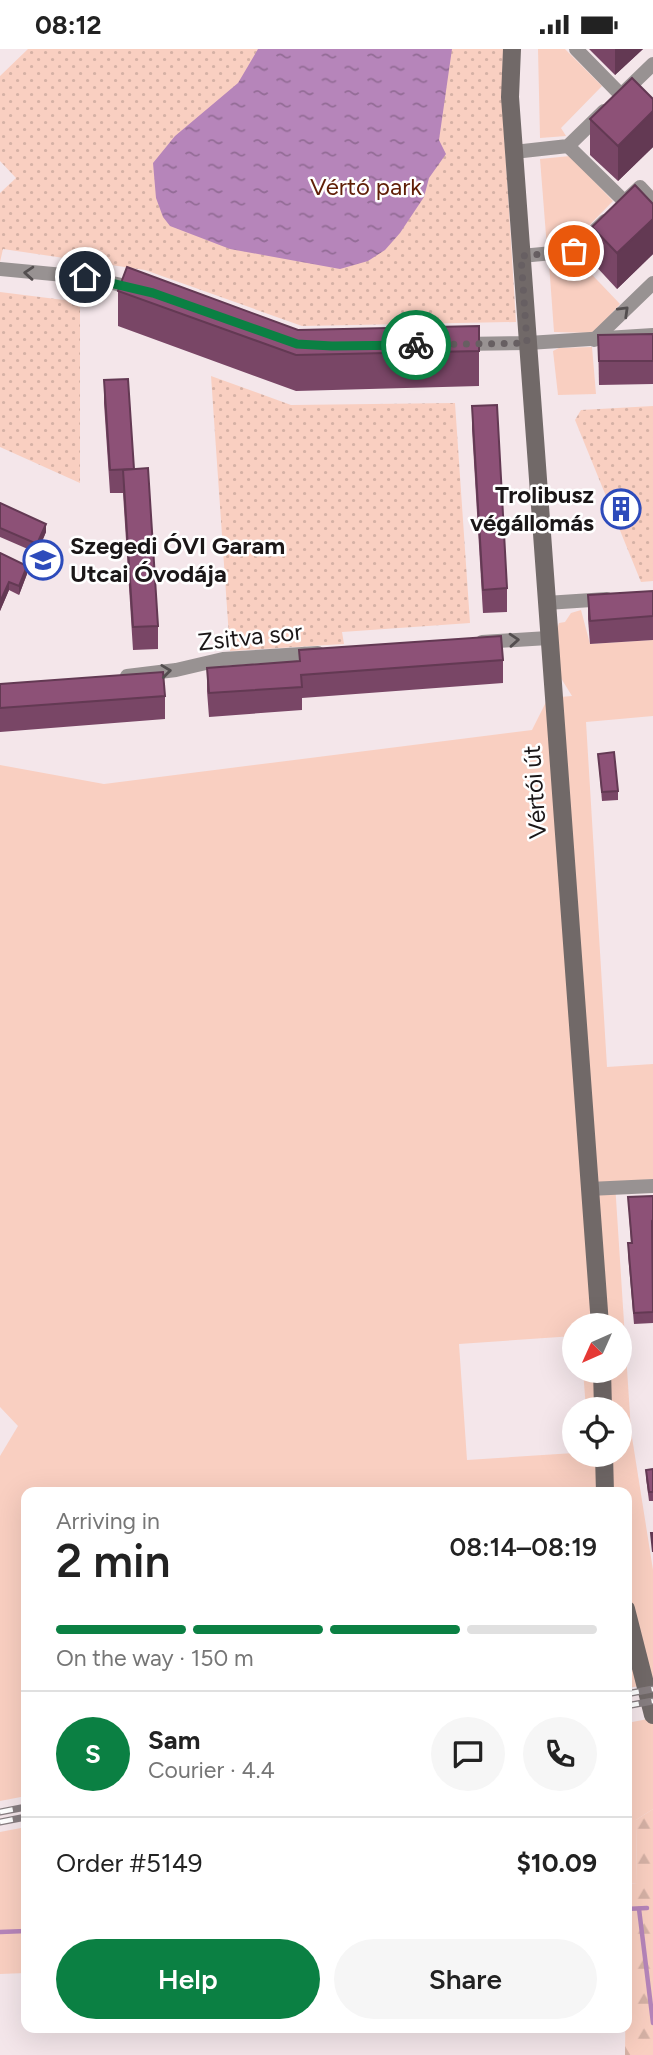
<!DOCTYPE html>
<html lang="en">
<head>
<meta charset="utf-8">
<style>
  body { margin:0; font-family:Figtree,sans-serif; background:#f6f6f6; color:#222; height:100vh; display:flex; flex-direction:column; font-size:26px; white-space:nowrap }
  * { box-sizing:border-box; margin:0 }
  p { font-size:23px; color:#767676 }
  .icon { flex:none; width:38px; height:38px; fill:none; stroke:currentColor; stroke-width:2; stroke-linecap:round; stroke-linejoin:round }
  .map { position:relative; flex:1; overflow:hidden }
  .sheet { position:absolute; left:21px; top:1438px; width:611px; height:546px; display:flex; flex-direction:column; background:#fff; border-radius:14px; box-shadow:0 7px 28px #0002 }
  .sheet>* { flex:none }
  .needle { width:46px; rotate:225deg }
  .tools { position:absolute; left:562px; top:1264px; display:grid; gap:14px }
  .tools a { display:grid; place-items:center; width:70px; height:70px; border-radius:50%; background:#fff; box-shadow:0 7px 28px #0002; font-size:35px }
  .pin { position:absolute; display:grid; place-items:center; width:60px; height:60px; color:#fff; margin:-30px; border:4px solid #fff; border-radius:50%; box-shadow:0 2px 7px #0007 }
  .courier { position:absolute; display:grid; place-items:center; width:70px; height:70px; margin:-35px; border:5px solid #0b8043; border-radius:50%; background:#fff; color:#222; box-shadow:0 2px 9px #0007 }
  .headline em { font-style:normal; font-weight:600 }
  .headline div { display:flex; flex-direction:column-reverse }
  .headline { display:flex; align-items:center; justify-content:space-between; height:119px; padding:0 35px }
  h1 { font-size:46px; font-weight:600; line-height:52px }
  .bar { display:grid; grid-template-columns:repeat(4,1fr); gap:10px 7px; align-content:center; height:84px; padding:0 35px }
  .bar i { height:9px; border-radius:5px; background:#e0e0e0 }
  .bar .on { background:#0b8043 }
  .bar p { grid-column:span 4 }
  .line { display:flex; align-items:center; gap:18px; padding:0 35px; border-top:2px solid #e0e0e0 }
  .line div { flex:1 }
  .round { display:grid; place-items:center; flex:none; width:74px; height:74px; border-radius:37px; background:#f6f6f6 }
  .button { display:flex; gap:14px; margin-top:auto; padding:14px 35px }
  .button a { flex:1; height:80px; border-radius:42px; background:#0b8043; color:#fff; font-size:28px; font-weight:600; line-height:80px; text-align:center }
  .button a+a { background:#f6f6f6; color:#222 }
  .status { display:flex; justify-content:space-between; align-items:center; height:49px; padding:0 35px; background:#fff; direction:ltr }
  .status svg { height:19px; fill:currentColor }
  .map>svg:first-child { display:block }
  .grass { fill:#f9cfc1; fill-rule:evenodd }
  .forest { fill:url(#forest-firs) }
  .park { fill:url(#park-dots) }
  .water { fill:url(#water-ripples) }
  .lines { fill:none; stroke-linecap:round; stroke-linejoin:round }
  .stream { stroke:#b685ba; stroke-width:4.5 }
  .street { stroke:#989292; stroke-width:14 }
  .secondary { stroke:#716968; stroke-width:18 }
  .rail-casing { stroke:#877e81; stroke-width:7 }
  .rail { stroke:#fff; stroke-width:4.5; stroke-dasharray:13; stroke-linecap:butt }
  .wall { fill:#794666 }
  .shaded-wall { fill:#633953 }
  .building { fill:#8d5177; stroke:#633953; stroke-width:2 }
  .oneway { stroke:#534e4f }
  .done { stroke:#675f62; stroke-width:7; stroke-dasharray:0 12.6 }
  .route { stroke:#0b8043; stroke-width:9 }
  .labels { text-anchor:middle; stroke-width:5; stroke-linejoin:round; paint-order:stroke }
  .park-label { font-size:24px; fill:#601f07; stroke:#fff }
  .poi-label { font-size:24px; font-weight:bold; fill:#1b1718; stroke:#fff; text-anchor:end }
  .street-label { font-size:24px; fill:#1b1718; stroke:#fff }
</style>
</head>
<body>
<div class="status"><b>08:12</b><svg viewBox="0 0 49 12"><path d="M0 12V9h3v3zM5 12V6h3v6zM10 12V3h3v9zM15 12V0h3v12zM26 1h20v11H26zM47 4h2v5h-2z"/></svg></div>
<div class="map">
<svg width="653" height="2006" viewBox="0 0 653 2006">
  <defs>
    <pattern id="forest-firs" width="22" height="20" patternUnits="userSpaceOnUse" patternTransform="scale(1.75)"><rect width="22" height="20" fill="#f9cfc1"/><path d="M5 1l3.5 6h-7zM16 11l3.5 6h-7z" fill="#d5b1a5"/></pattern>
    <pattern id="park-dots" width="8" height="8" patternUnits="userSpaceOnUse" patternTransform="scale(1.75)"><rect width="8" height="8" fill="#f9cfc1"/><path d="M2 2h.1M6 6h.1" fill="none" stroke="#d5b1a5" stroke-width="1.8" stroke-linecap="round"/></pattern>
    <pattern id="water-ripples" width="26" height="14" patternUnits="userSpaceOnUse" patternTransform="scale(1.75)"><rect width="26" height="14" fill="#b685ba"/><path d="M2 4q2-2 4 0t4 0M15 11q2-2 4 0t4 0" fill="none" stroke="#936c96"/></pattern>
  </defs>
  <rect width="100%" height="100%" fill="#f4e6ea"/>
  <g class="grass">
    <path d="M538 0H565L602 37 561 79 566 87 540 89Z"/>
    <path d="M570 107 613 152 569 197 547 199 540 110Z"/>
    <path d="M577 210 620 255 594 284 554 283 549 214Z"/>
    <path d="M592 298 596 345 558 346 553 302 559 299Z"/>
    <path d="M581 561 590 595 653 591V667L586 673 607 1018 653 1015V1130L615 1134 631 1382 653 1521V1635L627 1639 626 1444H26V1747L0 1752V1407L18 1377 0 1358V716L104 735 532 681 548 649 572 647 559 626 557 580 559 574 565 573 571 564ZM574 1276H620V1321H583L586 1360H620V1405L574 1404 467 1411 459 1295 574 1287Z"/>
    <path d="M653 1669V1760L636 1771 637 1834 627 1835V1674Z"/>
    <path d="M26 1778V1924L0 1925V1783Z"/>
  </g>
  <path class="forest" d="M653 1760V2006H625L627 1835 637 1834 636 1771Z"/>
  <g class="park">
    <path d="M28 0H503L502 50 516 273 302 277 145 221 3 200 0 213V144L16 129 0 112V27Z"/>
    <path d="M0 243 80 253V434L0 398Z"/>
    <path d="M211 327 291 356 455 354 470 574 342 583 344 595 230 602Z"/>
    <path d="M653 357V532L641 533 575 371 581 361Z"/>
  </g>
  <path class="water" d="M258 0H452L439 91 446 105 429 129 424 148 400 184 385 201 368 212 340 220 230 200 170 177 163 168 156 149 153 114 175 87 238 34Z"/>
  <g class="lines">
    <g class="stream">
      <path d="M626 1860 647 1859"/>
      <path d="M639 1860 653 1974"/>
      <path d="M0 1883 26 1882"/>
    </g>
    <g class="street">
      <path d="M576 0 621 46"/>
      <path d="M621 46 653 15"/>
      <path d="M568 97 624 152"/>
      <path d="M514 103 568 97 604 62"/>
      <path d="M624 153 640 138 653 152"/>
      <path d="M521 207 574 202 605 172"/>
      <path d="M0 220 85 228 140 240"/>
      <path d="M594 291 653 234"/>
      <path d="M462 295 528 294 653 286"/>
      <path d="M546 554 607 550"/>
      <path d="M482 593 548 589"/>
      <path d="M127 627 176 621 223 610 318 604"/>
      <path d="M589 1140 653 1137"/>
    </g>
    <g class="secondary">
      <path d="M512 0 510 48 600 1276"/>
      <path d="M602 1321 603 1360"/>
      <path d="M604 1405 605 1444"/>
      <path d="M626 1560 653 1666"/>
    </g>
    <g class="rail-casing">
      <g id="rail">
        <path d="M626 1645 653 1640"/>
        <path d="M626 1657 653 1652"/>
        <path d="M0 1763 26 1758"/>
        <path d="M0 1773 26 1768"/>
      </g>
    </g>
    <use href="#rail" class="rail"/>
  </g>
  <g class="wall">
    <path d="M589 0H643L615 26Z"/>
    <path d="M653 50V98L618 132 590 106V70Z"/>
    <path d="M653 155V205L617 240 592 213V178Z"/>
    <path d="M118 242 298 281 479 302V337L296 342 118 277Z"/>
    <path d="M653 285V335L599 336 598 286Z"/>
    <path d="M104 331 134 420 158 577V600L133 601 123 444H110L104 354Z"/>
    <path d="M472 357 507 539V563L483 564 472 380Z"/>
    <path d="M0 454 46 483 37 504 0 488Z"/>
    <path d="M0 504 27 525 19 546 9 541 0 562Z"/>
    <path d="M653 542V591L590 595 588 570V546Z"/>
    <path d="M299 601 503 611V634L302 649V661L209 668 207 642V619L299 612Z"/>
    <path d="M0 635 165 647V670L0 683Z"/>
    <path d="M598 705 618 742V751L602 752Z"/>
    <path d="M653 1147V1274L634 1275 628 1205V1194H631L628 1148Z"/>
    <path d="M653 1420V1452H649L646 1429V1421Z"/>
  </g>
  <g class="shaded-wall">
    <path d="M615 0H643L615 26Z"/>
    <path d="M653 62V98L618 132V97Z"/>
    <path d="M653 170V205L617 240V204Z"/>
    <path d="M46 475V483L37 504V495Z"/>
    <path d="M27 517V525L19 546V537Z"/>
    <path d="M9 533V541L0 562V553Z"/>
  </g>
  <g class="building">
    <path d="M632 29 653 50V62L618 97 590 70Z"/>
    <path d="M635 136 653 155V170L617 204 592 178Z"/>
    <path d="M127 218 298 281 479 277V302L296 306 118 242Z"/>
    <path d="M653 285V312H599L598 286Z"/>
    <path d="M128 330 134 420 110 421 104 331Z"/>
    <path d="M497 356 507 539 483 541 472 357Z"/>
    <path d="M148 419 158 577 133 578 123 421Z"/>
    <path d="M0 454 46 475 37 495 0 479Z"/>
    <path d="M0 504 27 517 19 537 9 533 0 553Z"/>
    <path d="M653 542V567L590 572 588 546Z"/>
    <path d="M501 587 503 611 301 626 302 638 209 644 207 619 300 612 299 601Z"/>
    <path d="M163 623 165 647 0 659V635Z"/>
    <path d="M614 703 618 742 602 743 598 705Z"/>
    <path d="M653 1147V1171L652 1172 653 1263 634 1264 628 1194H632L628 1148Z"/>
    <path d="M653 1420V1443H649L646 1421Z"/>
    <path d="M651 1484H653V1503Z"/>
  </g>
  <defs><path id="oneway-chevron" d="M-2-3.5L2.5 0L-2 3.5" fill="none" stroke-width="1.6" stroke-linecap="round" stroke-linejoin="round" transform="scale(1.75)"/></defs>
  <g class="oneway">
    <use href="#oneway-chevron" transform="translate(29 224) rotate(-176)"/>
    <use href="#oneway-chevron" transform="translate(624 262) rotate(-44)"/>
    <use href="#oneway-chevron" transform="translate(514 591) rotate(-4)"/>
    <use href="#oneway-chevron" transform="translate(166 622) rotate(-7)"/>
  </g>
  <g class="lines">
    <path class="done" d="M416 296 527 294 521 207 574 202"/>
    <path class="route" d="M85 228 153 244 297 295 332 297 416 296"/>
  </g>
  <defs>
    <g id="building-ring" transform="scale(2.0125)"><circle r="9.5" fill="#fff" stroke="#2d4bbb" stroke-width="1.5"/><path d="M-4-6H4V6H1V3H-1V6H-4ZM-2.5-4.3h1.7v1.8h-1.7ZM.8-4.3h1.7v1.8H.8ZM-2.5-1h1.7V.8h-1.7ZM.8-1h1.7V.8H.8Z" fill="#2d4bbb"/></g>
    <g id="school-ring" transform="scale(2.0125)"><circle r="9.5" fill="#fff" stroke="#2d4bbb" stroke-width="1.5"/><path d="M0-5L7-2L0 1L-7-2ZM-4 1L0 2.5L4 1V4Q0 6-4 4Z" fill="#2d4bbb"/></g>
  </defs>
  <g fill-rule="evenodd">
    <use href="#building-ring" x="621" y="460"/>
    <use href="#school-ring" x="43" y="511"/>
  </g>
  <g class="labels">
    <g class="park-label">
      <text x="366" y="146">Vértó park</text>
    </g>
    <g class="poi-label">
      <text x="594" y="454">Trolibusz<tspan x="594" dy="28">végállomás</tspan></text>
      <text x="70" y="505" text-anchor="start">Szegedi ÓVI Garam<tspan x="70" dy="28">Utcai Óvodája</tspan></text>
    </g>
    <g class="street-label">
      <text transform="translate(250 588) rotate(-6)" y="8">Zsitva sor</text>
      <text transform="translate(535 743) rotate(-94)" y="8">Vértói út</text>
    </g>
  </g>
</svg>
<div class="tools">
<a><svg class="needle" viewBox="-14 -14 28 28"><path d="M0-13l5 13h-10z" fill="#e53935"/><path d="M0 13l5-13h-10z" fill="#767676"/></svg></a>
<a><svg class="icon" aria-label="locate" viewBox="0 0 24 24"><circle cx="12" cy="12" r="6"/><path d="M12 2v4M12 18v4M2 12h4M18 12h4"/></svg></a>
</div>
<div class="pin" style="left:574px;top:202px;background:#ea580c"><svg class="icon" aria-label="bag" viewBox="0 0 24 24"><path d="M5 8h14l-1 12H6zM9 8a3 3 0 0 1 6 0"/></svg></div>
<div class="pin" style="left:85px;top:228px;background:#1f2937"><svg class="icon" aria-label="home" viewBox="0 0 24 24"><path d="M3 11l9-7 9 7M6 9v11h12V9"/></svg></div>
<div class="courier" style="left:416px;top:296px"><svg class="icon" aria-label="bike" viewBox="0 0 24 24"><circle cx="6" cy="16" r="4"/><circle cx="18" cy="16" r="4"/><path d="M6 16l4-8h5l3 8M10 8l3 8H6M13 5h3"/></svg></div>
<section class="sheet">
<div class="headline"><div><h1>2 min</h1><p>Arriving in</p></div><em>08:14–08:19</em></div>
<div class="bar"><i class="on"></i><i class="on"></i><i class="on"></i><i></i><p>On the way · 150 m</p></div>
<div class="line" style="height:126px"><b class="round" style="background:#0b8043;color:#fff">S</b><div><b>Sam</b><p>Courier · 4.4</p></div><a class="round"><svg class="icon" aria-label="chat" viewBox="0 0 24 24"><path d="M4 5h16v11H9l-5 4z"/></svg></a><a class="round"><svg class="icon" aria-label="phone" viewBox="0 0 24 24"><path d="M5 4h4l2 5-3 2q2 4 5 5l2-3 5 2v4C11 20 4 13 5 4z"/></svg></a></div>
<div class="line" style="height:91px"><div>Order #5149</div><b>$10.09</b></div>
<div class="button"><a>Help</a><a>Share</a></div>
</section>
</div>
</body>
</html>
